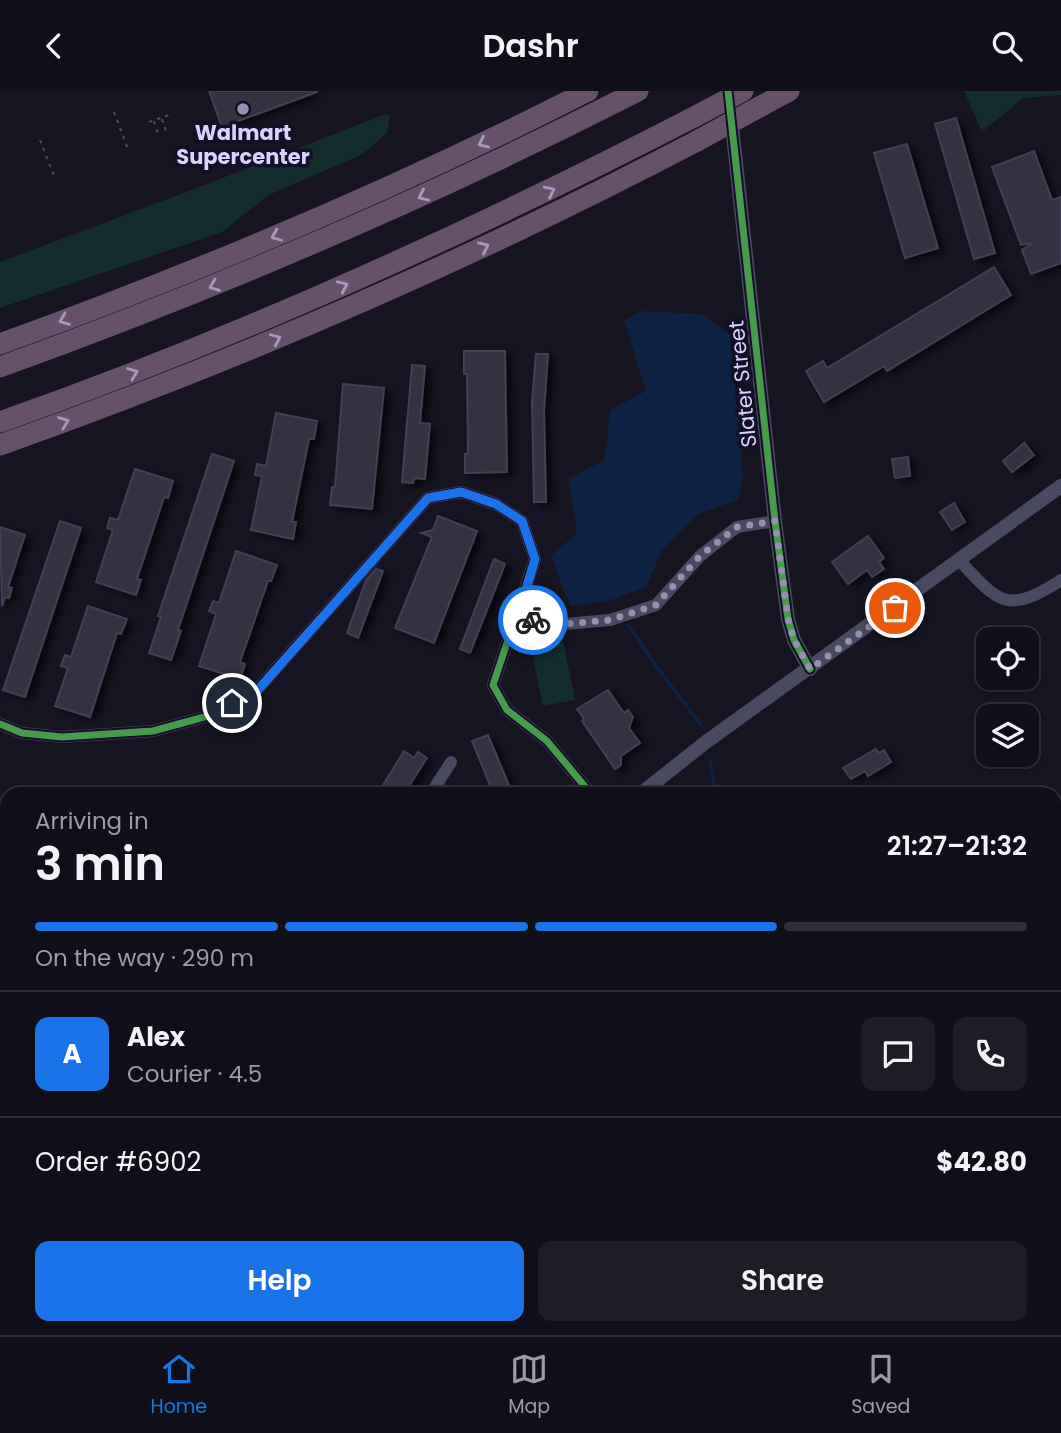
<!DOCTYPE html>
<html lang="en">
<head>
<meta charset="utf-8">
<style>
  body { margin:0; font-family:Poppins,sans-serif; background:#1e1d26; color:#f1f3f6; height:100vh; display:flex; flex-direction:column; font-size:26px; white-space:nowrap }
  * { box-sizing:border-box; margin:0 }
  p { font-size:23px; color:#9c9ca2 }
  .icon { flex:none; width:38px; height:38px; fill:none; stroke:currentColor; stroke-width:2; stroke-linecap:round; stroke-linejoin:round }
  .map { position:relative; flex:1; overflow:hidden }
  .details { position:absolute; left:0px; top:696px; width:1062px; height:548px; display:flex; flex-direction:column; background:#100f19; border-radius:21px 21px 0 0; box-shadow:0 2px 5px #0004,0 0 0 2px #302f38 }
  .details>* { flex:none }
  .buttons { position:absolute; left:976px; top:536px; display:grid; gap:14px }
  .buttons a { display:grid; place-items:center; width:63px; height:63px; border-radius:14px; background:#100f19; box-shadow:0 2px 5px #0004,0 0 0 2px #302f38; font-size:35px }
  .pin { position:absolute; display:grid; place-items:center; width:60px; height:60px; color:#fff; margin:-30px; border:4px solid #fff; border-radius:50%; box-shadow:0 2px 7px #0007 }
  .courier { position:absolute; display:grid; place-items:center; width:70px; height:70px; margin:-35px; border:5px solid #1a73e8; border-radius:50%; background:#fff; color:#222; box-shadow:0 2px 9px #0007 }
  .summary em { font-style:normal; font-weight:600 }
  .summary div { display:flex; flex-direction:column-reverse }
  .summary { display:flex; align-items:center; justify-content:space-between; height:119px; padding:0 35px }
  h1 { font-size:46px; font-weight:600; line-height:52px }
  .bar { display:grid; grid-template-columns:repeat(4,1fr); gap:10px 7px; align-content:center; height:84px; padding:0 35px }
  .bar i { height:9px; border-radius:5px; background:#302f38 }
  .bar .active { background:#1a73e8 }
  .bar p { grid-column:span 4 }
  .line { display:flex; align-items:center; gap:18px; padding:0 35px; border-top:2px solid #302f38 }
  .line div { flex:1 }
  .round { display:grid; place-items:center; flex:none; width:74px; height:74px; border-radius:14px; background:#1e1d26 }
  .cta { display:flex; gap:14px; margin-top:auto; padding:14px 35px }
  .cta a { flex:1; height:80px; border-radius:14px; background:#1a73e8; color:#fff; font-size:28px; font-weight:600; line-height:80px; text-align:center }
  .cta a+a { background:#1e1d26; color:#f1f3f6 }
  header { display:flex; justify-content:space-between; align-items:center; height:91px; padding:0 35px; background:#100f19; font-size:32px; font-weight:600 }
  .dock { display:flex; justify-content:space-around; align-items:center; height:98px; border-top:2px solid #302f38; background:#100f19; font-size:19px; color:#9c9ca2 }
  .dock a { display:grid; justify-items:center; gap:4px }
  .dock .active { color:#1a73e8 }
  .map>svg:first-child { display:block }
  .green { fill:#132c2d }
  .water { fill:#0d2144 }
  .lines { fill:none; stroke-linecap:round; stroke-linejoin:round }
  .stream { stroke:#0d2144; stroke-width:3.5 }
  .building { fill:#343243; stroke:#433f54; stroke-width:2; filter:url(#shadow) }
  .path { stroke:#44505f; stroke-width:2; stroke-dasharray:3.5 5; stroke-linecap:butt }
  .minor { stroke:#4a4962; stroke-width:12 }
  .tertiary { stroke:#4a4962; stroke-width:14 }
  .motorway { stroke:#67516a; stroke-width:21 }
  .motorway-bridge { stroke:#67516a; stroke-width:21 }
  .cycleway-casing { stroke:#130f26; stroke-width:11 }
  .cycleway { stroke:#469c4c; stroke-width:7 }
  .oneway { stroke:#a699bc }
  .done { stroke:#9591b1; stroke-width:7; stroke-dasharray:0 12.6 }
  .route { stroke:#1a73e8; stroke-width:9 }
  .poi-dot { fill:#9591b1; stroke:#130f26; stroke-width:2.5 }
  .labels { text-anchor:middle; stroke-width:7; stroke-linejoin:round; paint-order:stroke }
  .poi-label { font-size:21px; font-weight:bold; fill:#d9d4ff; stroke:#130f26 }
  .street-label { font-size:21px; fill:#d9d4ff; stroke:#130f26 }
</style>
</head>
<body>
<header><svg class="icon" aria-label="back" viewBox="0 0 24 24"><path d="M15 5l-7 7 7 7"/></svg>Dashr<svg class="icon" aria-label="search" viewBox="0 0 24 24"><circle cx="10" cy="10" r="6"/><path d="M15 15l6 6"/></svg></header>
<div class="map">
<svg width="1061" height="1244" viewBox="0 0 1061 1244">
  <defs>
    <filter id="shadow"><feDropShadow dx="6" dy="3.5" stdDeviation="3.5" flood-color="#0009"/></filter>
  </defs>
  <rect width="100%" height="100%" fill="#161421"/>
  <g class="green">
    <path d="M964 0H1061V4L1023 7 982 41Z"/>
    <path d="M390 24 387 42 363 63 269 104 222 141 0 217V171L202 95 380 25Z"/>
    <path d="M562 545 575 609 543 615 530 551Z"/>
  </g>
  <path class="water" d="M642 220 703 223 730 244 743 387 738 409 698 423 662 459 646 496 611 509 570 515 551 465 577 442 568 388 605 369 610 319 646 300 624 229Z"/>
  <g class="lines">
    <g class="stream">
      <path d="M628 534 659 579 701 634"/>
      <path d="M710 670 716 704"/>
      <path d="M696 1244 699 1237"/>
    </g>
  </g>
  <g class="building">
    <path d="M209 0H317V1L222 36Z"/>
    <path d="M956 27 995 162 974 168 935 33Z"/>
    <path d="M907 53 938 157 905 167 874 62Z"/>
    <path d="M1034 60 1052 109 1061 106V172L1031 183 1022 159 1033 152 1021 154 992 76Z"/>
    <path d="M994 176 1011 204 887 280 884 275 824 311 806 280 823 270 827 277Z"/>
    <path d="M464 260H505L507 381 465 382V363H468L467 283H464Z"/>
    <path d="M536 263H548L544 319 546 411H534L532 312Z"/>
    <path d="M412 274 425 275 420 332 430 333 425 388 414 387 413 392 402 391Z"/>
    <path d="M343 293 384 297 372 418 330 414 332 396H335Z"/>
    <path d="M276 322 317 330 314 348H309L292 431H296L293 448 251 439 262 385 255 384 257 373 266 375Z"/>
    <path d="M1024 352 1034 364 1012 381 1003 370Z"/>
    <path d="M212 363 234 370 178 539 181 540 171 569 149 562 161 526 158 525Z"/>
    <path d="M908 366 910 385 895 387 892 368Z"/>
    <path d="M135 378 173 390 168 407 164 406 137 488 141 489 136 504 96 491 113 439 107 437 110 427 118 429Z"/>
    <path d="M954 412 965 431 952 439 940 421Z"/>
    <path d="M438 425 477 440 434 552 395 537 432 446 421 442 433 439Z"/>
    <path d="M60 430 81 437 25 606 3 599Z"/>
    <path d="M0 436 25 444 8 496 12 497 9 507 5 506 2 515Z"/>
    <path d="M868 445 884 467 879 471 884 478 872 486 867 479 848 493 832 471Z"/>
    <path d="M236 460 277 474 271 490H268L240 571 245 573 240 588 199 575 216 523 209 520 213 510 219 512Z"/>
    <path d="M494 468 505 473 470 562 460 558Z"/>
    <path d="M376 478 383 480 358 547 347 542 366 489Z"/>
    <path d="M88 515 127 528 121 543 117 542 90 626 55 615 68 577 61 575 65 564 71 566Z"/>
    <path d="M608 599 624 622 628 619 633 626 629 637 640 652 621 665V674L615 678 582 630 584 628 577 618Z"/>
    <path d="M488 644 513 704H494L472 650Z"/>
    <path d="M876 658 879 662 884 659 891 671 868 685 865 680 851 688 843 677Z"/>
    <path d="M404 660 414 667 418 661 427 667 407 698 416 704H377Z"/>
  </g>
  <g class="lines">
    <g class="path">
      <path d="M114 21 128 58"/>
      <path d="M162 28 167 43"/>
      <path d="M154 30 159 46"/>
      <path d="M149 31 169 24"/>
      <path d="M40 49 54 85"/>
    </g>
    <g class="minor">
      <path d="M959 469C999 512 1007 524 1061 489"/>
      <path d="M518 526 553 534 610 529 656 514 700 465 737 436 775 430"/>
      <path d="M0 633 22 642 62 646 153 640 208 625 256 600 428 407 461 401 496 413 522 430 535 468 493 594 507 619 547 650 592 704"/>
      <path d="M430 704 451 671"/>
      <path d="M1055 888 1061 887"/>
      <path d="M0 949 7 953"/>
      <path d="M412 1237 413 1244"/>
    </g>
    <g class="tertiary">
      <path d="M731 26 775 430 788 528 794 549 810 578"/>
      <path d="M639 704 706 651 1061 395"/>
      <path d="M182 1244 191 1237"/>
    </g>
    <g class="motorway">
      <path d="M763 14 789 0"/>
      <path d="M0 253C201 180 398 97 588 0"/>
      <path d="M0 276C218 197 431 106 638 0"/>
      <path d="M0 331C239 247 469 142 694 26"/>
      <path d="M0 354C239 269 472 168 697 50"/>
    </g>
    <g class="motorway-bridge">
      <path d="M694 26 743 0"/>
      <path d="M697 50 763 14"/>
    </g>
    <g class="cycleway-casing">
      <g id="cycleway">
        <path d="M728 0 775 430 788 528 794 549 810 578"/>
        <path d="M0 633 22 642 62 646 153 640 208 625 256 600 428 407 461 401 496 413 522 430 535 468 493 594 507 619 547 650 592 704"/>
      </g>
    </g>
    <use href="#cycleway" class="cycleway"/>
  </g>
  <defs><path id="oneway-chevron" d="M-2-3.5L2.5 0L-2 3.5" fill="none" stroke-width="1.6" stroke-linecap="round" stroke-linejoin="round" transform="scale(1.75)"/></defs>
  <g class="oneway">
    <use href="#oneway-chevron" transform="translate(483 52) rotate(155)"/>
    <use href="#oneway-chevron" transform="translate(550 100) rotate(-26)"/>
    <use href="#oneway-chevron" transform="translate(423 105) rotate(155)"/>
    <use href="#oneway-chevron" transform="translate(276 145) rotate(157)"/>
    <use href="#oneway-chevron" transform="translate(484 156) rotate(-25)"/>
    <use href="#oneway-chevron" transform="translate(214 195) rotate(158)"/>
    <use href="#oneway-chevron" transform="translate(343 195) rotate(-24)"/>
    <use href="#oneway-chevron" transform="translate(64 229) rotate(159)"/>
    <use href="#oneway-chevron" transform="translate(276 248) rotate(-23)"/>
    <use href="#oneway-chevron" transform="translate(133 282) rotate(-21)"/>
    <use href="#oneway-chevron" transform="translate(64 331) rotate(-21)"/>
  </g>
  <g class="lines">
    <path class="done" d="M533 529 553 534 610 529 656 514 700 465 737 436 775 430 788 528 794 549 810 578 895 517"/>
    <path class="route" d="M232 612 257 600 428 407 461 401 496 413 522 430 535 468 518 526 533 529"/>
  </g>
  <circle class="poi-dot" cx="243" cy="18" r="7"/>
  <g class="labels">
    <g class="poi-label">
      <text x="243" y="49">Walmart<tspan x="243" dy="24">Supercenter</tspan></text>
    </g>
    <g class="street-label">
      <text transform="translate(743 293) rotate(-96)" y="7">Slater Street</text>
    </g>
  </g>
</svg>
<div class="buttons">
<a><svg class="icon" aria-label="locate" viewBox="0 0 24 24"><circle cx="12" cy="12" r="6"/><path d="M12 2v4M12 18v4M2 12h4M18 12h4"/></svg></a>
<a><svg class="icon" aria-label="layers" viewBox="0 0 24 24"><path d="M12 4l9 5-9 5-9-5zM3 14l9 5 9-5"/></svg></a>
</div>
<div class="pin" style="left:895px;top:517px;background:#ea580c"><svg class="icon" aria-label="bag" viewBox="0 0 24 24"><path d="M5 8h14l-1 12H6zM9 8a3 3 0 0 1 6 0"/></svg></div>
<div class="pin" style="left:232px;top:612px;background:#1f2937"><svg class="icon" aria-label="home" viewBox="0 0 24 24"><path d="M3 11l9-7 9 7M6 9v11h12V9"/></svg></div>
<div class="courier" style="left:533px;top:529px"><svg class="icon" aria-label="bike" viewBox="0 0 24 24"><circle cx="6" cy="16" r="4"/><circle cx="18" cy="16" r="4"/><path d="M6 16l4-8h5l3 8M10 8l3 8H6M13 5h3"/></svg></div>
<section class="details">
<div class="summary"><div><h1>3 min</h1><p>Arriving in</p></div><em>21:27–21:32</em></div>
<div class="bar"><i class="active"></i><i class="active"></i><i class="active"></i><i></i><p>On the way · 290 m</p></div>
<div class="line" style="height:126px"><b class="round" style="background:#1a73e8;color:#fff">A</b><div><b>Alex</b><p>Courier · 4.5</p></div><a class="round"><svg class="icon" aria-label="chat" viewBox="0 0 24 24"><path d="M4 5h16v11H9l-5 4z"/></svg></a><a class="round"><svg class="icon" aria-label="phone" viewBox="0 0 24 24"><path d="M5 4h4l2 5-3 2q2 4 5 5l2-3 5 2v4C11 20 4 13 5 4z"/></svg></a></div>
<div class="line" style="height:91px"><div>Order #6902</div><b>$42.80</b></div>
<div class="cta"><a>Help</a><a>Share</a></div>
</section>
</div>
<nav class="dock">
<a class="active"><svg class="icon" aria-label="home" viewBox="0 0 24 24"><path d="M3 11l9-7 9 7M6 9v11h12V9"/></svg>Home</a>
<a><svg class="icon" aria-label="map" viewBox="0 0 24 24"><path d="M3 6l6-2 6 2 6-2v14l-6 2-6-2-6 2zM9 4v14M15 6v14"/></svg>Map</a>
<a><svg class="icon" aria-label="saved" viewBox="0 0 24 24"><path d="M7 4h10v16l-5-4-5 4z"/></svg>Saved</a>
</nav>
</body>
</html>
